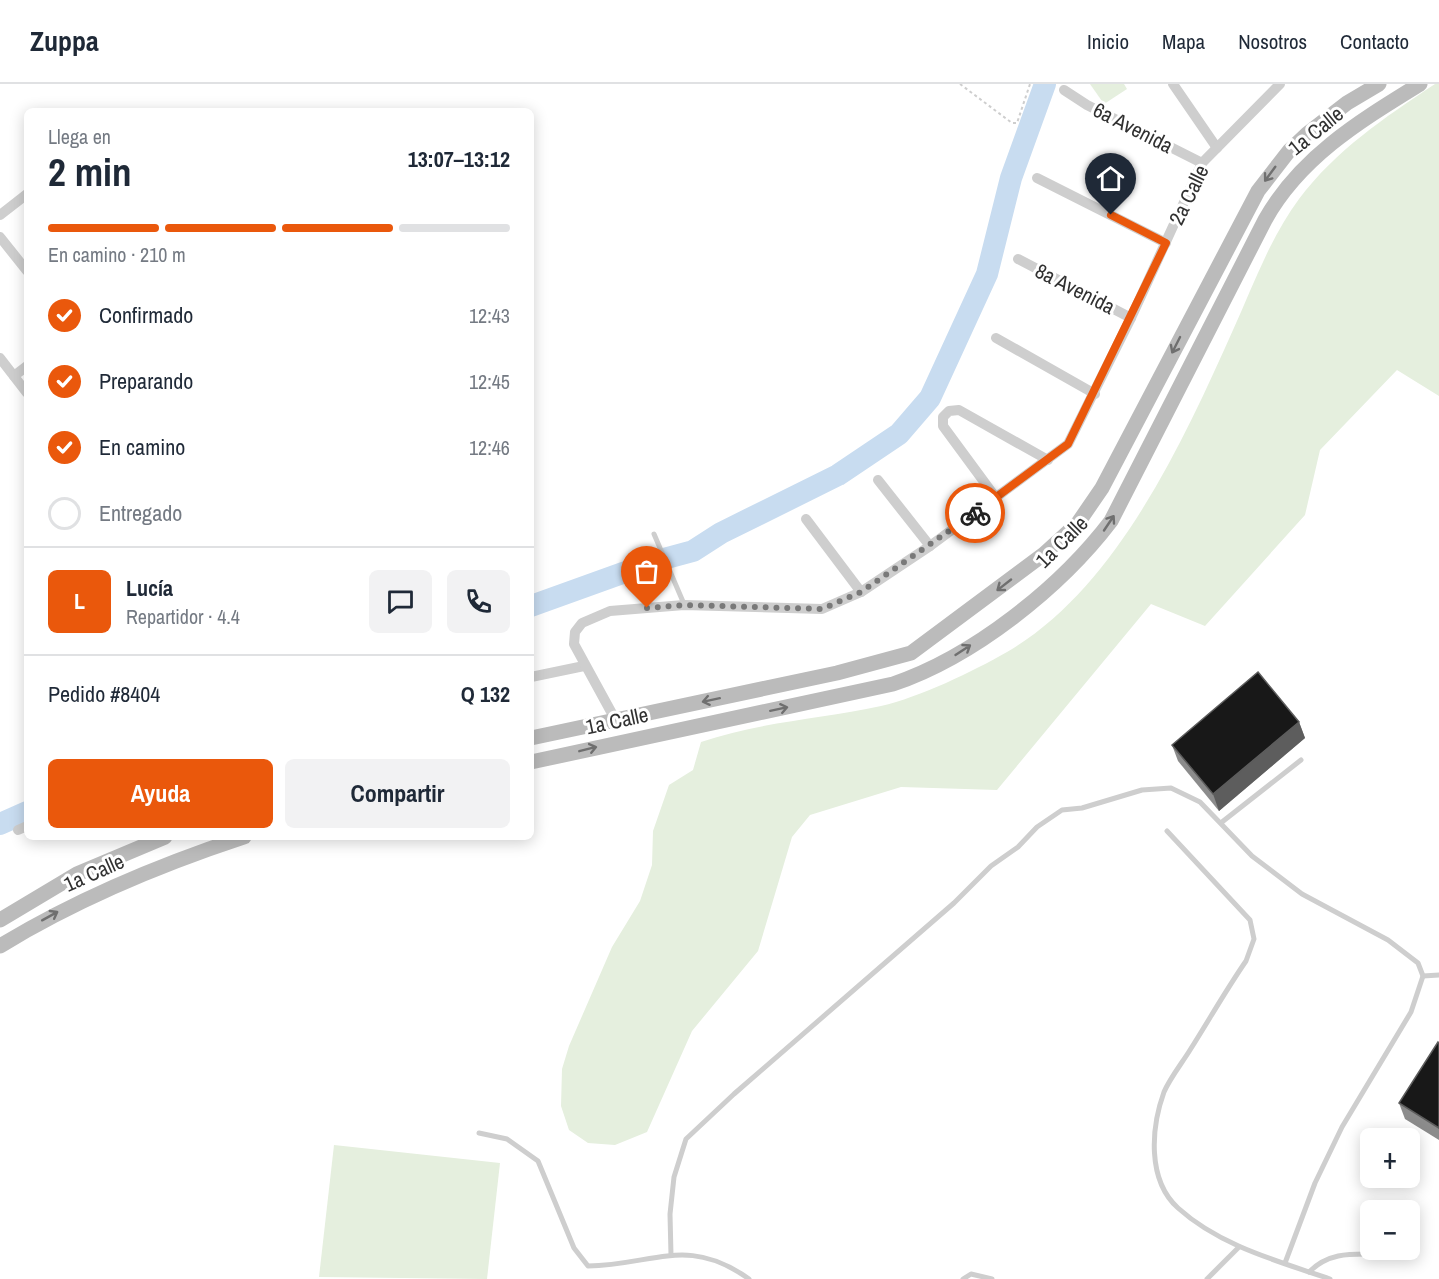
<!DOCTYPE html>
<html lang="es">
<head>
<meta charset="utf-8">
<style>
  body { margin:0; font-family:"Archivo Narrow",sans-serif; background:#f2f2f3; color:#1f2937; height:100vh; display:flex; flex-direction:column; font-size:22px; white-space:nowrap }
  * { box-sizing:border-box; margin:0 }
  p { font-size:20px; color:#747a83 }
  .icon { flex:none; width:33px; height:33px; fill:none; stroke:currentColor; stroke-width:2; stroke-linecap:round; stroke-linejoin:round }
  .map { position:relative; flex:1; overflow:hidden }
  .details { position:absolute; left:24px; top:24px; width:510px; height:732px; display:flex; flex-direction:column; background:#fff; border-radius:9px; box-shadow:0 3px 15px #0003 }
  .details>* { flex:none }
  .fabs { position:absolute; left:1360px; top:1044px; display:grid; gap:12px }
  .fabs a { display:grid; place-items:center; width:60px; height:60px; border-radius:9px; background:#fff; box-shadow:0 3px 15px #0003; font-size:30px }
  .pin { position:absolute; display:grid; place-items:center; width:51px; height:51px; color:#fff; margin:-62px -26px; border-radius:50% 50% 50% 0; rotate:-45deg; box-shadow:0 0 6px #0007 }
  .pin .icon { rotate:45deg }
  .courier { position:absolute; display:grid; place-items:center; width:60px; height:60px; margin:-30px; border:4px solid #ea580c; border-radius:50%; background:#fff; color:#222; box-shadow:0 2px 8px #0007 }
  .head em { font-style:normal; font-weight:800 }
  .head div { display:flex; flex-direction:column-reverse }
  .head { display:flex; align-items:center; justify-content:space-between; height:102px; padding:0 24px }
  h1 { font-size:39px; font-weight:800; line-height:45px }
  .bar { display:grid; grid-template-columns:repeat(4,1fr); gap:9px 6px; align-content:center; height:72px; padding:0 24px }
  .bar i { height:8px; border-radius:4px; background:#e0e1e3 }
  .bar .active { background:#ea580c }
  .bar p { grid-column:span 4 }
  .line { display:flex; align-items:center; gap:15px; padding:0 24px; border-top:2px solid #e0e1e3 }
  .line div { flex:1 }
  .round { display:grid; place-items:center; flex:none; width:63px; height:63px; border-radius:9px; background:#f2f2f3 }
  ol { padding:0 24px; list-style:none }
  li { display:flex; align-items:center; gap:18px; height:66px }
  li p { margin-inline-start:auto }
  li .icon { padding:6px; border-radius:50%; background:#ea580c; color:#fff; stroke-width:4 }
  li:last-child { color:#747a83 }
  li i { width:33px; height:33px; border:3px solid #e0e1e3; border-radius:50% }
  .primary-button { display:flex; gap:12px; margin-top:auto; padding:12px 24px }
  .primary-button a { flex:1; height:69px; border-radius:9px; background:#ea580c; color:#fff; font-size:24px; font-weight:800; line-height:69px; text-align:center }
  .primary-button a+a { background:#f2f2f3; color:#1f2937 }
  header { display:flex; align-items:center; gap:36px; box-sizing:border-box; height:84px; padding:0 30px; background:#fff; border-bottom:2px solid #e0e1e3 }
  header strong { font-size:28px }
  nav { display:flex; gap:33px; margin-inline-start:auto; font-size:21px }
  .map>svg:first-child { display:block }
  .green { fill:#e5efde }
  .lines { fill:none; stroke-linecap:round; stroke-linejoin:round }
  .river { stroke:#c8dcf0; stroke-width:22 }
  .path { stroke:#cecece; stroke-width:2; stroke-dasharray:3 3; stroke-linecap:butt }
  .service { stroke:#cecece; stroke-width:5 }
  .minor { stroke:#cecece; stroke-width:10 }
  .secondary { stroke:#bbb; stroke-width:15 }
  .wall { fill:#8c8c8c }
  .shaded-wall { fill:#5d5d5d }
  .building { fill:#181818; stroke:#5d5d5d; stroke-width:1.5 }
  .oneway { stroke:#6f6f6f }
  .done { stroke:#797979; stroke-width:6; stroke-dasharray:0 10.8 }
  .route { stroke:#ea580c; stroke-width:8 }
  .labels { text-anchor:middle; stroke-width:6; stroke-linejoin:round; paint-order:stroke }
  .street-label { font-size:21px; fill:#313131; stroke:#fff }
</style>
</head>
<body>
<header>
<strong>Zuppa</strong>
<nav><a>Inicio</a><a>Mapa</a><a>Nosotros</a><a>Contacto</a></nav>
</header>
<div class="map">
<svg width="1439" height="1195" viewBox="0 0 1439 1195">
  <rect width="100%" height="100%" fill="#fff"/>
  <g class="green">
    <path d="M1090 0H1124L1127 5 1104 20Z"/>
    <path d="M1435 0H1439V312L1397 286 1320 366 1305 431 1205 542 1151 520 997 706 901 703 810 731 792 753 758 867 692 947 647 1048 615 1061 588 1059 569 1046 561 1022 562 985 569 962 612 863 640 817 652 781 653 747 669 701 693 686 701 658C759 638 821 635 881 622 920 613 972 588 1007 568 1116 505 1183 358 1233 246 1253 202 1270 154 1299 115 1336 66 1384 34 1435 0Z"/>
    <path d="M334 1061 500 1079 487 1195 319 1193Z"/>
  </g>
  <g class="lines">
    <g class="river">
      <path d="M531 522 656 477 693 467 721 449 838 391 899 350 930 314 987 190 1011 94 1045 0"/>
      <path d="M0 740 27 728"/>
    </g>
    <path class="path" d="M960 0 1012 39H1017L1030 0"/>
    <g class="service">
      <path d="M654 450 684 520"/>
      <path d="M1222 738 1301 676"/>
      <path d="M1167 747 1250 836 1254 855 1246 877C1226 906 1209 936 1190 966 1182 979 1170 994 1164 1008 1151 1044 1147 1096 1178 1124 1220 1162 1278 1177 1330 1195"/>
      <path d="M1423 892 1439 891"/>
      <path d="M479 1049 507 1055 538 1077 574 1164 588 1182C654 1181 688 1151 749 1195"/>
      <path d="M671 1171 670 1130 674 1093 686 1055 734 1010 954 819 991 782 1018 763 1037 743 1062 726 1082 724 1142 706 1171 704 1200 718 1252 772 1302 810 1388 856 1418 879 1423 892 1411 928 1342 1043 1315 1099 1285 1179"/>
      <path d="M1309 1188C1332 1165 1358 1171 1387 1170L1393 1166"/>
      <path d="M963 1195 971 1190 992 1195"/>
      <path d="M1207 1195 1239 1163"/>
    </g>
    <g class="minor">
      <path d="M1173 0 1217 64"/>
      <path d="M1064 6 1087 21 1202 79"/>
      <path d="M1037 94 1166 159"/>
      <path d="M0 131 27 110"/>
      <path d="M0 153 27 187"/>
      <path d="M1018 175 1131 234"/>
      <path d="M996 254 1095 310"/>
      <path d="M0 274 27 309"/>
      <path d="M14 292 27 282"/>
      <path d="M878 396 930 462"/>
      <path d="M996 414 943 342V333L949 327 959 326 1048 376"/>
      <path d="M806 435 861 508"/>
      <path d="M531 593 584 582"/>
      <path d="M615 635 574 560 575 548 582 539 610 527 684 521 822 525 861 508 930 462 1068 360 1131 234 1202 79 1280 0"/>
      <path d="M18 746 27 742"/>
    </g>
    <g class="secondary">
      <path d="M531 654 837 589 911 569 1044 470 1078 439 1102 404 1258 107 1289 67 1307 50 1347 19 1379 0"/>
      <path d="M531 678 893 600C973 573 1060 504 1111 437L1265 136C1300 73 1360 37 1420 0"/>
      <path d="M0 836 77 790 165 753"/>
      <path d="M0 862C77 815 159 781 244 753"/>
    </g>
  </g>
  <g class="wall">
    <path d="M1299 638 1305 654 1219 727 1178 677 1172 661Z"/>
    <path d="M1439 959V1056L1405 1035 1399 1019Z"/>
  </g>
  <path class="shaded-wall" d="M1299 638 1305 654 1219 727 1213 710Z"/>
  <g class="building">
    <path d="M1258 588 1299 638 1213 710 1172 661Z"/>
    <path d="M1438 958 1439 959V1044L1399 1019Z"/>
  </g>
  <defs><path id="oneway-shaft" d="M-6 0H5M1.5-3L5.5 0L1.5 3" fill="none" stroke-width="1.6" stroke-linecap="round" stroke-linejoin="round" transform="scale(1.5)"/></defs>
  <g class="oneway">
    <use href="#oneway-shaft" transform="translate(1270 90) rotate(126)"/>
    <use href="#oneway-shaft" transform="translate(1176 261) rotate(117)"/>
    <use href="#oneway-shaft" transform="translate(1109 439) rotate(-56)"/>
    <use href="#oneway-shaft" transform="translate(1004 501) rotate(142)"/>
    <use href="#oneway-shaft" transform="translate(963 566) rotate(-33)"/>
    <use href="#oneway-shaft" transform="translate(711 616) rotate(168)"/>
    <use href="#oneway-shaft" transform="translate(779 625) rotate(-12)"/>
    <use href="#oneway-shaft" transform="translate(588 665) rotate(-14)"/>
    <use href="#oneway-shaft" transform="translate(50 832) rotate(-29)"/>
  </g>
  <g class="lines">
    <path class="done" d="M647 524 684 521 822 525 861 508 975 429"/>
    <path class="route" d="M975 429 1068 360 1166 159 1111 131"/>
  </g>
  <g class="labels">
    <g class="street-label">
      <text transform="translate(1133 44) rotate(27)" y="7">6a Avenida</text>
      <text transform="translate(1316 47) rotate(-39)" y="7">1a Calle</text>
      <text transform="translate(1189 111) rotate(-64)" y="7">2a Calle</text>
      <text transform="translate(1075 205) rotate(27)" y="7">8a Avenida</text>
      <text transform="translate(1062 458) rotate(-45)" y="7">1a Calle</text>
      <text transform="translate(617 637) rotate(-12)" y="7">1a Calle</text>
      <text transform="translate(94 789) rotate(-24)" y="7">1a Calle</text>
    </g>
  </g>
</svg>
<div class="fabs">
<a>+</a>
<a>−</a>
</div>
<div class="pin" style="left:647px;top:524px;background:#ea580c"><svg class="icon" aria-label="bag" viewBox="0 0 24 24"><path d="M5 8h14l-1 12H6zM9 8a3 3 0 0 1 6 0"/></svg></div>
<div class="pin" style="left:1111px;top:131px;background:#1f2937"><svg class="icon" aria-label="home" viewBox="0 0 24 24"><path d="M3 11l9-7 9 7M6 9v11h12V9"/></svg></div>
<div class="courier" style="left:975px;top:429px"><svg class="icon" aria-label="bike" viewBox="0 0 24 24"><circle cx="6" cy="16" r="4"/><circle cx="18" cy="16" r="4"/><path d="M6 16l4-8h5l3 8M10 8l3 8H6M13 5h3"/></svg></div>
<section class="details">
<div class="head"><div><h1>2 min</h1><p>Llega en</p></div><em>13:07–13:12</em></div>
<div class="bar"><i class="active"></i><i class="active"></i><i class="active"></i><i></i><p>En camino · 210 m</p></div>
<ol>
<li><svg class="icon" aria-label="check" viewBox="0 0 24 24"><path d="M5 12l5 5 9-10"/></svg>Confirmado<p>12:43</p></li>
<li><svg class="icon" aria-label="check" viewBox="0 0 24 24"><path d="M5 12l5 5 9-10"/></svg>Preparando<p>12:45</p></li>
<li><svg class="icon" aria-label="check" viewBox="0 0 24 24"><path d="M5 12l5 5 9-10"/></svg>En camino<p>12:46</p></li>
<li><i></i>Entregado</li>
</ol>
<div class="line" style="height:108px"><b class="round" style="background:#ea580c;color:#fff">L</b><div><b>Lucía</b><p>Repartidor · 4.4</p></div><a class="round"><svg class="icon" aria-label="chat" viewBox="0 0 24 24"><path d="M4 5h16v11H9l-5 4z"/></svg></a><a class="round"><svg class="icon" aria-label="phone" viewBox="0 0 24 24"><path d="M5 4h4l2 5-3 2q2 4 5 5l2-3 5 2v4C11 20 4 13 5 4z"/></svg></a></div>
<div class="line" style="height:78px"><div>Pedido #8404</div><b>Q 132</b></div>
<div class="primary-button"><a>Ayuda</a><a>Compartir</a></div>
</section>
</div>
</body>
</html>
